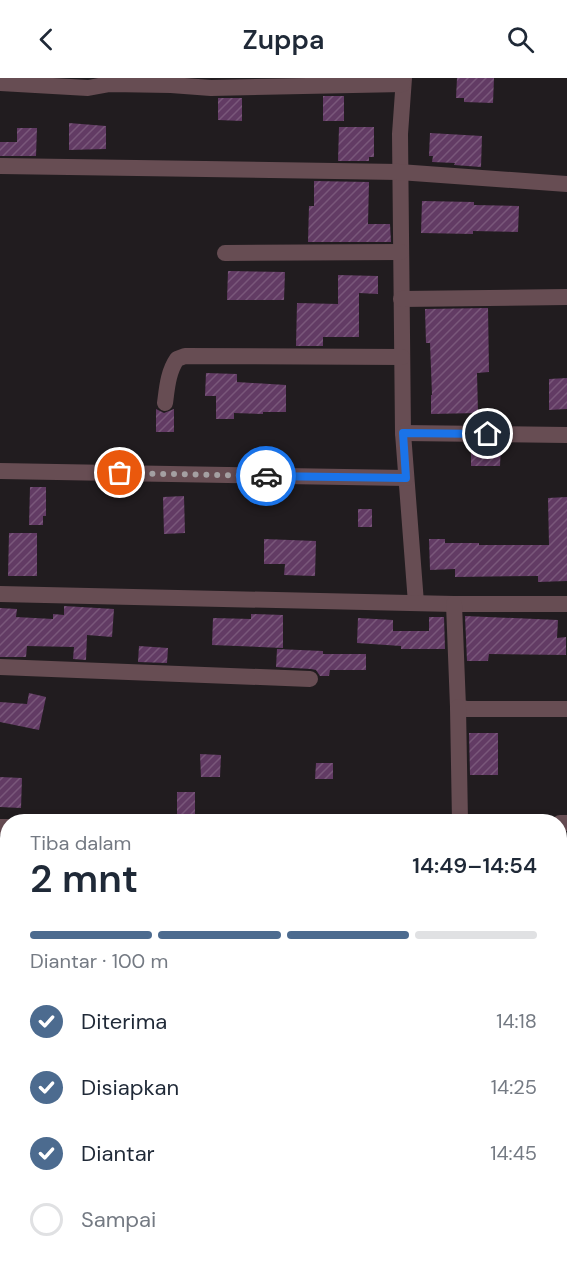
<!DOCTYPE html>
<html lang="id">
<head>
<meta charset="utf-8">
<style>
  body { margin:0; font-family:"DM Sans",sans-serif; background:#f6f6f7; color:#1f2937; height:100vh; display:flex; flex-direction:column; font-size:22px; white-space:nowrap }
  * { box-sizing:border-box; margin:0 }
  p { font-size:20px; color:#747a83 }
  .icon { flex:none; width:33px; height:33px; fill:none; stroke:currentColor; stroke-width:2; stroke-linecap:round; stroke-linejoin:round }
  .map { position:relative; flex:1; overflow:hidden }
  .sheet { position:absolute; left:0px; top:736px; width:567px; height:452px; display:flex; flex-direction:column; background:#fff; border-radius:24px 24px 0 0; box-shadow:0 3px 9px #0003 }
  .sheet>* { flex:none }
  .pin { position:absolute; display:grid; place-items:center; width:51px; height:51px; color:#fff; margin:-26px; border:3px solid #fff; border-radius:50%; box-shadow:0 2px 6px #0007 }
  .courier { position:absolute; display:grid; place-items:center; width:60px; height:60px; margin:-30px; border:4px solid #1a73e8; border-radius:50%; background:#fff; color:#222; box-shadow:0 2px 8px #0007 }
  .headline em { font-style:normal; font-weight:600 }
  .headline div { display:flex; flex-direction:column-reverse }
  .headline { display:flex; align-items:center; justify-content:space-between; height:102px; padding:0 30px }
  h1 { font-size:39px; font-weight:600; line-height:45px }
  .bar { display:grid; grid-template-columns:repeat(4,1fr); gap:9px 6px; align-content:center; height:72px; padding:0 30px }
  .bar i { height:8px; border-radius:4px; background:#e0e1e3 }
  .bar .selected { background:#4c6b8f }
  .bar p { grid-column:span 4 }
  ol { padding:0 30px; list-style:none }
  li { display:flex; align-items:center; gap:18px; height:66px }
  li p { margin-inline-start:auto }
  li .icon { padding:6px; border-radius:50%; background:#4c6b8f; color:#fff; stroke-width:4 }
  li:last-child { color:#747a83 }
  li i { width:33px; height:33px; border:3px solid #e0e1e3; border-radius:50% }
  header { display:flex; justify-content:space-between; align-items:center; height:78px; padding:0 30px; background:#fff; font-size:27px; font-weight:600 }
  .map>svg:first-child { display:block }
  .building { fill:url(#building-hatch) }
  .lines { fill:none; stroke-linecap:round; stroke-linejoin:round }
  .minor { stroke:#674d53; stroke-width:16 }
  .done { stroke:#a4a0a2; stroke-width:6; stroke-dasharray:0 10.8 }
  .route { stroke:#1a73e8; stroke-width:8 }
</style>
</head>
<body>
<header><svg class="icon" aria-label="back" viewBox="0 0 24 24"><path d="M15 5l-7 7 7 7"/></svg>Zuppa<svg class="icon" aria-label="search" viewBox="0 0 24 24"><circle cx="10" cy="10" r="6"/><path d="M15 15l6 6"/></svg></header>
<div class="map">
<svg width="567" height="1187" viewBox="0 0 567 1187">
  <defs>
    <pattern id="building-hatch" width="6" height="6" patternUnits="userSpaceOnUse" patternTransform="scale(1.5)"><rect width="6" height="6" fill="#623b64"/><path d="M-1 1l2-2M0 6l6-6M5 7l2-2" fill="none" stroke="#79577a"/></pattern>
  </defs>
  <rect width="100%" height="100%" fill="#211c1f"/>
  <g class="building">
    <path d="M457 0H494L493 25 464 24V20H456Z"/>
    <rect x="323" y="18" width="21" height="25"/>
    <path d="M218 20H242V43L218 42Z"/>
    <path d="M69 45 106 48V71L69 72Z"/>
    <path d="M339 49H374V79H369V83H338Z"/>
    <path d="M17 50H37L36 78H0V64H17Z"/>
    <path d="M430 55 482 58 481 89 454 87 455 85 432 84 433 78H429Z"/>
    <path d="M314 103 369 104 368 146H390L391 164H308L309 128H314Z"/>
    <path d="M422 123 474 124V127L519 128 518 154 473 153V156L421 155Z"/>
    <path d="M228 193 285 194 284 222H227Z"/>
    <path d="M338 197 378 198V216L359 215V259H323V268H296L297 225 338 226Z"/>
    <path d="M488 230 489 294 477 295 478 335 431 336V317H432L430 265H426L425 231Z"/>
    <path d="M206 295 237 296V304L286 307V334H263V336L234 335V341H216V318H205Z"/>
    <path d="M567 300V331L549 332V301Z"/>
    <path d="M156 331 164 335 174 331V354H156Z"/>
    <path d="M471 366 501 367 500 388H471Z"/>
    <path d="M30 409H46V438H43V447H29Z"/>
    <path d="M184 418 185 455 164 456 163 419Z"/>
    <path d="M567 419V503L538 504V498L455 499V491L430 492 429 461H445V465H479V467H549L548 420Z"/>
    <rect x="358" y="431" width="14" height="18"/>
    <path d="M9 455H37V498H8Z"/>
    <path d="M264 461 316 463 315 498 284 497 285 486H264Z"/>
    <path d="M64 528 114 531 112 559 87 557 86 582 73 581 74 569 27 568 26 579H0V530L17 531 16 539 53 541V536L64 537Z"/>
    <path d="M251 536 283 537V570L212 567 213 540 251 541Z"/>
    <path d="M465 538 558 542 557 560 566 559V577L489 576 488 583H467Z"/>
    <path d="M429 539H444L445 571H401V568L357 565 358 540 393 542V553H429Z"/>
    <path d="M139 568 168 570 167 585 138 584Z"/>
    <path d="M277 571 323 573V576H366V592H330L329 598H320L316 592 311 591 276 589Z"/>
    <path d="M29 615 46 619 39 652 0 644V624L27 626Z"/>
    <path d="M469 655H498V697H470Z"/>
    <path d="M200 676 221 677 220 699H201Z"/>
    <path d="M316 685H333V701H315Z"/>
    <path d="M0 699 22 700 21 730 0 729Z"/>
    <rect x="177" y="714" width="18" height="24"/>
  </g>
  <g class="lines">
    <g class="minor">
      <path d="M404 0 400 56 403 355 416 525"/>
      <path d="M0 5 88 10 110 6 171 7 211 10 403 6"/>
      <path d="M0 88 399 94 567 106"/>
      <path d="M225 175 401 174"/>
      <path d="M401 221 567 219"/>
      <path d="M165 325C167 310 168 294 177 281L185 278 402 279"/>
      <path d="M403 355 567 357"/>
      <path d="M0 393 406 400"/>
      <path d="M0 516 454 526H567"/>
      <path d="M454 526 458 629 467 631H567"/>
      <path d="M0 589 310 601"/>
      <path d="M458 629 460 744"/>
      <path d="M560 745H567"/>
      <path d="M0 749H8"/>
      <path d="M0 860H8"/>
      <path d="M0 960H8"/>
      <path d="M0 1085 8 1086"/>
      <path d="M560 1158 567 1159"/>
      <path d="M517 1187V1180"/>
    </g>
  </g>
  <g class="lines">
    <path class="done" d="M120 395 266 398"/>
    <path class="route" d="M266 398 406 400 403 355 488 356"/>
  </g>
</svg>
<div class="pin" style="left:120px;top:395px;background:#ea580c"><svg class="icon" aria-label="bag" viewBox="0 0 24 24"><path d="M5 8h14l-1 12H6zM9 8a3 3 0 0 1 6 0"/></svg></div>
<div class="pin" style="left:488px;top:356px;background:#1f2937"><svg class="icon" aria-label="home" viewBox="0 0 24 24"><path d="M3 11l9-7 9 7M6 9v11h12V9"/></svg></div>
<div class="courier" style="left:266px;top:398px"><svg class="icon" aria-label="car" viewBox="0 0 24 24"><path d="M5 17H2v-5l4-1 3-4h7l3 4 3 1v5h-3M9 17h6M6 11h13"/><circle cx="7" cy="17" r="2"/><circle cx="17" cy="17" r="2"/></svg></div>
<section class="sheet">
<div class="headline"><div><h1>2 mnt</h1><p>Tiba dalam</p></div><em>14:49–14:54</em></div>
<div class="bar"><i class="selected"></i><i class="selected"></i><i class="selected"></i><i></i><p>Diantar · 100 m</p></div>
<ol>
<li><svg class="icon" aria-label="check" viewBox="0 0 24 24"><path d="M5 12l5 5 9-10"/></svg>Diterima<p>14:18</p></li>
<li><svg class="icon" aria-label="check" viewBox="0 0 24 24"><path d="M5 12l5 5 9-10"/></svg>Disiapkan<p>14:25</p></li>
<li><svg class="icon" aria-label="check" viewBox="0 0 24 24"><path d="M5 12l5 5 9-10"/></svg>Diantar<p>14:45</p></li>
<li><i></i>Sampai</li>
</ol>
</section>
</div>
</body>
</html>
